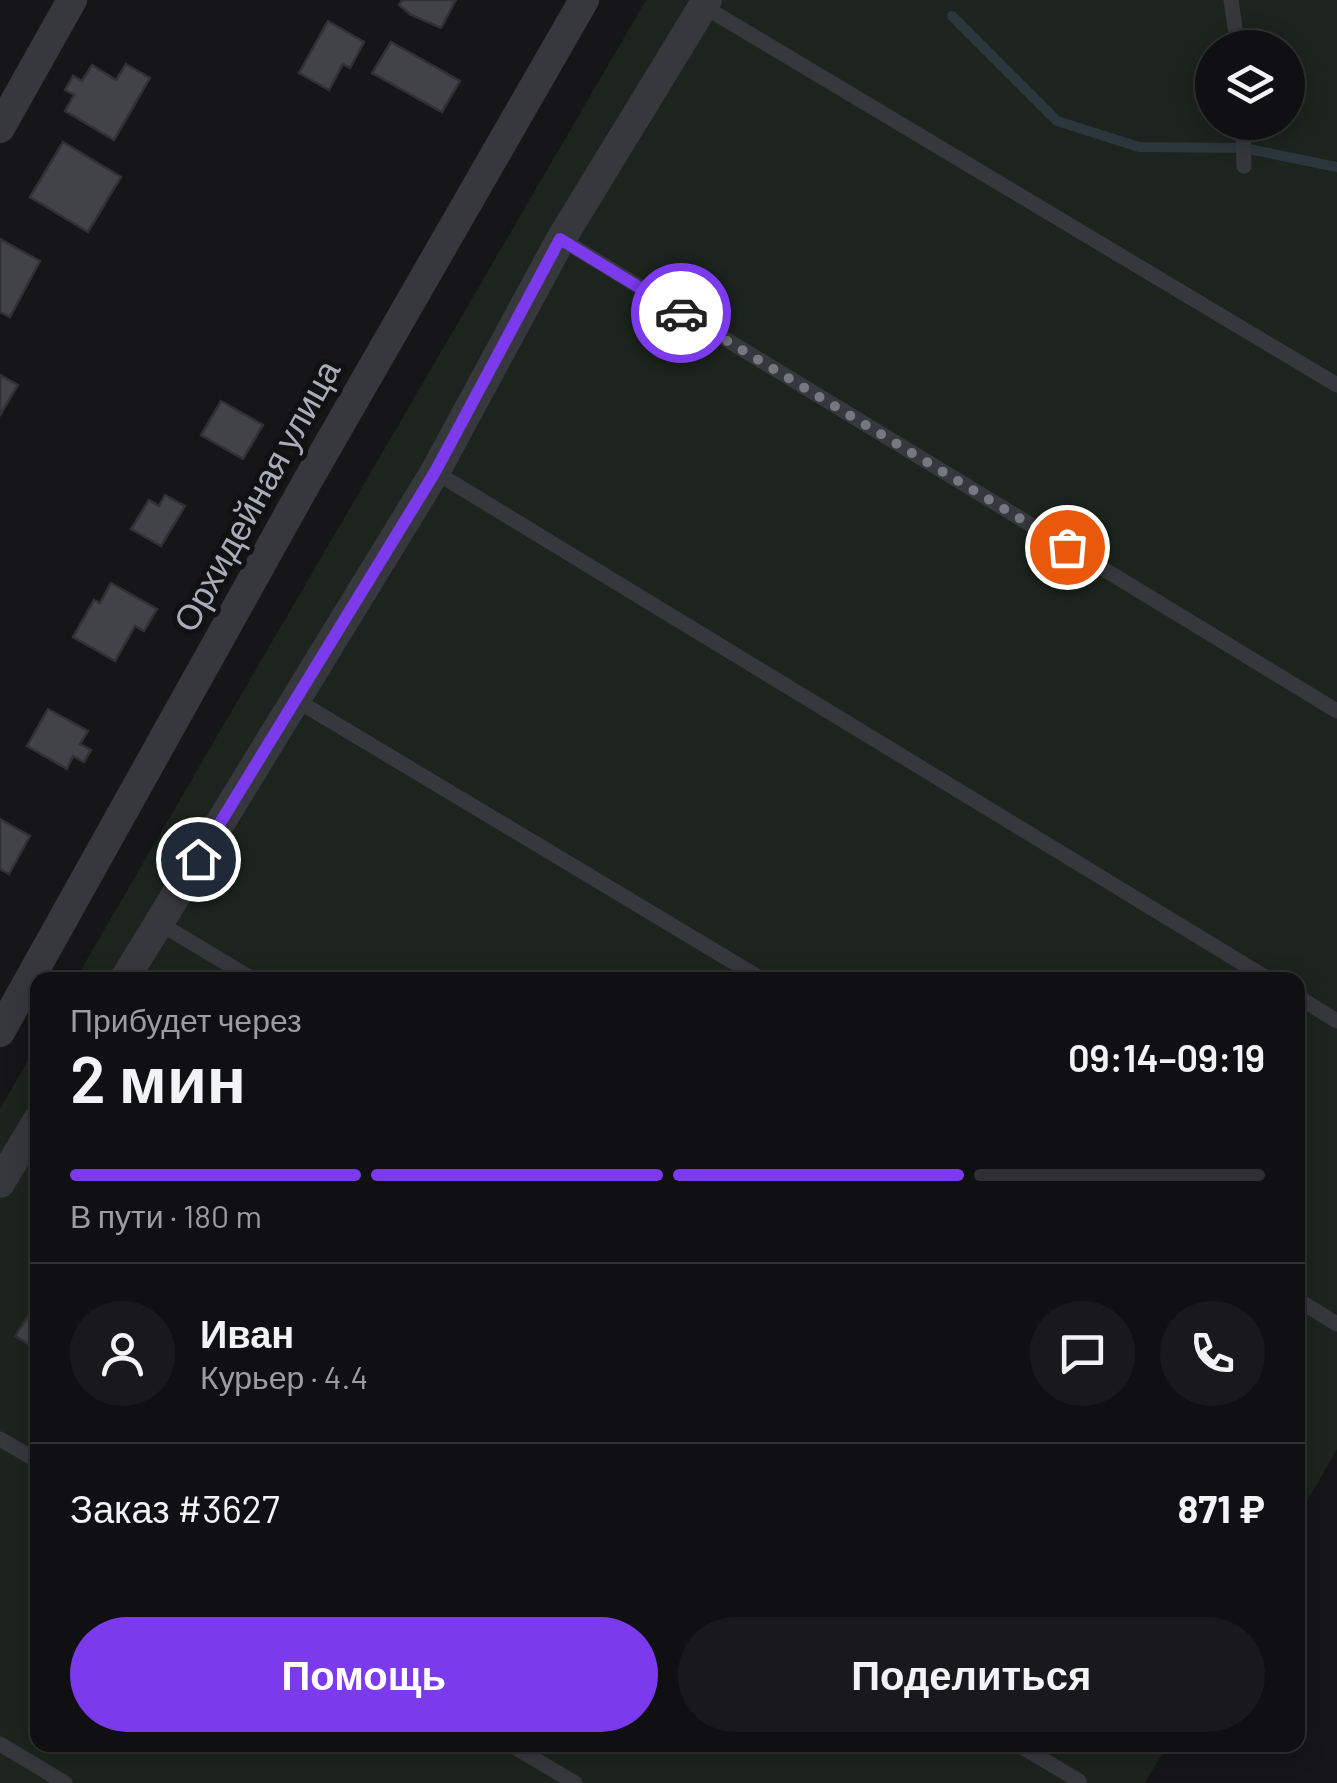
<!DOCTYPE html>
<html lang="ru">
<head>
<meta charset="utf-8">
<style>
  body { margin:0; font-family:Barlow,sans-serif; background:#19191c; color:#f1f3f6; height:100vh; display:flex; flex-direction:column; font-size:38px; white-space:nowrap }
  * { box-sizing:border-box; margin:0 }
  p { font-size:32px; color:#9c9da0 }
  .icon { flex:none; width:55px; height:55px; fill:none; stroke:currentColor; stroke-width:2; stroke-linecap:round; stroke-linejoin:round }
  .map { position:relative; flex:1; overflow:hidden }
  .panel { position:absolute; left:30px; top:972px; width:1275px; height:780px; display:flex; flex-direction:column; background:#101013; border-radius:20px; box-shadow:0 5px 25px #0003,0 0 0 2px #303033 }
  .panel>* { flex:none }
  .buttons { position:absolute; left:1195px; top:30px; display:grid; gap:20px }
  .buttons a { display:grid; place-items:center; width:110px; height:110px; border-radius:50%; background:#101013; box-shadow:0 5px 25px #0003,0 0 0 2px #303033; font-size:50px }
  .pin { position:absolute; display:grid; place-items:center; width:85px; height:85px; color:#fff; margin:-42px; border:5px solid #fff; border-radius:50%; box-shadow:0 2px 10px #0007 }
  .courier { position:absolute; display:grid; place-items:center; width:100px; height:100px; margin:-50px; border:8px solid #7c3aed; border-radius:50%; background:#fff; color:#222; box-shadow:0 2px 12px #0007 }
  .overview em { font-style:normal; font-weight:600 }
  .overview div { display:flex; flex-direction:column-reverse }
  .overview { display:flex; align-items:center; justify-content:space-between; height:170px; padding:0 40px }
  h1 { font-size:65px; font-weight:600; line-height:75px }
  .bar { display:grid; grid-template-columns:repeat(4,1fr); gap:15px 10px; align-content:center; height:120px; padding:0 40px }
  .bar i { height:12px; border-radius:8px; background:#303033 }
  .bar .current { background:#7c3aed }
  .bar p { grid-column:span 4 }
  .line { display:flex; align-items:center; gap:25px; padding:0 40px; border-top:2px solid #303033 }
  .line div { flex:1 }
  .round { display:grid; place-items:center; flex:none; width:105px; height:105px; border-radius:52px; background:#19191c }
  .button { display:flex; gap:20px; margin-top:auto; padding:20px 40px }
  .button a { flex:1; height:115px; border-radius:60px; background:#7c3aed; color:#fff; font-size:40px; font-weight:600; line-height:115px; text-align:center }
  .button a+a { background:#19191c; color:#f1f3f6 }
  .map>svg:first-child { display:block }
  .green { fill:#1c241d; fill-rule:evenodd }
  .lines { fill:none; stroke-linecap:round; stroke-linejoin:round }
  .stream { stroke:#2c363d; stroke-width:10 }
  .building { fill:#424349; stroke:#303035; stroke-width:2.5 }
  .service { stroke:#37383e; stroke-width:15 }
  .minor { stroke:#37383e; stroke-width:30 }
  .done { stroke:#757881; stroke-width:10; stroke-dasharray:0 18 }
  .route { stroke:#7c3aed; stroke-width:12 }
  .labels { text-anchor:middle; stroke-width:10; stroke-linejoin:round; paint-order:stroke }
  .street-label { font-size:35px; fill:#a8adb9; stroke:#111114 }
</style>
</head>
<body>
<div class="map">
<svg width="1337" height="1783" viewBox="0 0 1337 1783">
  <rect width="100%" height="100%" fill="#161619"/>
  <g class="green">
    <path d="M646 0H1337V1449L1298 1517V980H75ZM1212 48H1288V122H1212Z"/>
    <path d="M37 1045 38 1745H1167L1145 1783H0V1109Z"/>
  </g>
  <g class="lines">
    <path class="stream" d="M952 16 1057 121 1139 147 1244 148 1337 167"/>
  </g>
  <g class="building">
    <path d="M402 0H456L441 28 411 15 399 5Z"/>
    <path d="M328 21 364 42 350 68 343 64 329 90 299 73Z"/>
    <path d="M391 42 460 81 442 112 372 73Z"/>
    <path d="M126 64 150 78 114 140 65 111 74 95 65 90 73 76 82 81 92 65 116 80Z"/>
    <path d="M63 142 121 177 88 232 30 197Z"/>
    <path d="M0 239 40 261 10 317 0 312Z"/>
    <path d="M0 375 18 385 0 415Z"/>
    <path d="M221 401 263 425 243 459 201 435Z"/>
    <path d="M165 495 185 506 161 546 131 529 149 500 159 506Z"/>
    <path d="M111 583 157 609 144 631 135 626 115 661 73 637 94 600 100 603Z"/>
    <path d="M48 709 88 731 80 744 91 750 84 762 73 756 67 769 27 746Z"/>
    <path d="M0 819 30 836 9 874 0 869Z"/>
    <path d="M38 1301V1350L15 1336Z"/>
  </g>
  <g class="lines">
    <g class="service">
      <path d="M1231 0 1238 48"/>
      <path d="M703 6 1337 385"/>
      <path d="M1243 122 1244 166"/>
      <path d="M561 239 1337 711"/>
      <path d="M435 472 1270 980"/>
      <path d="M296 700 763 980"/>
      <path d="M159 923 254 980"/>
      <path d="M1298 997 1337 1021"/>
      <path d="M1298 1300 1337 1324"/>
      <path d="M0 1439 38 1461"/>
      <path d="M0 1744 65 1783"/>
      <path d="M511 1745 575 1783"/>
      <path d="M1019 1745 1079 1781"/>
    </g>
    <g class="minor">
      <path d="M0 128 72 0"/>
      <path d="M124 980 435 472 561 239 707 0"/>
      <path d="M0 1032 308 480 584 0"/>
      <path d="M0 1183 38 1120"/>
    </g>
  </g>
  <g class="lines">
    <path class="done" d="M681 313 1067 547"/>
    <path class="route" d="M198 859 435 472 560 239 681 313"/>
  </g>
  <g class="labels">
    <g class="street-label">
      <text transform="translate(257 496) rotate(-61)" y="12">Орхидейная улица</text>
    </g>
  </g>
</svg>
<div class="buttons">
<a><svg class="icon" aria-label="layers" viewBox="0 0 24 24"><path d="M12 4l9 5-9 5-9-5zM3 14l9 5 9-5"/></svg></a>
</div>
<div class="pin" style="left:1067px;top:547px;background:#ea580c"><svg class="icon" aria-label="bag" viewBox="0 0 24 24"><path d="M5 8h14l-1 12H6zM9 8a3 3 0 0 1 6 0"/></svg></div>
<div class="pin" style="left:198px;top:859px;background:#1f2937"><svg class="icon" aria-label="home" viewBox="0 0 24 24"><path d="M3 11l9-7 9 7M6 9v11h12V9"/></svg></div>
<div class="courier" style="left:681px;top:313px"><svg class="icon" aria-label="car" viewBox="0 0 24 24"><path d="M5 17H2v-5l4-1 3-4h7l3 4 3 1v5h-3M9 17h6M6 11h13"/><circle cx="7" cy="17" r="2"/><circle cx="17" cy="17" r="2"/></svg></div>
<section class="panel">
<div class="overview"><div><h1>2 мин</h1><p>Прибудет через</p></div><em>09:14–09:19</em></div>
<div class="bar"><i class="current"></i><i class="current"></i><i class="current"></i><i></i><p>В пути · 180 m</p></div>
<div class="line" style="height:180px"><a class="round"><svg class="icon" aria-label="person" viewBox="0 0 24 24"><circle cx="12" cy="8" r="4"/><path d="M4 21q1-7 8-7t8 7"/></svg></a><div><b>Иван</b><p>Курьер · 4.4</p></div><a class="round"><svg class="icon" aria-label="chat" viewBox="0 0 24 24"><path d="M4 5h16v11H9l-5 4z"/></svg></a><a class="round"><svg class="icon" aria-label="phone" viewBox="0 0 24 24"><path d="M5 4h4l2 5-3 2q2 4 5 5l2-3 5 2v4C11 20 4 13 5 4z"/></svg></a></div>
<div class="line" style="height:130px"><div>Заказ #3627</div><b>871 ₽</b></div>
<div class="button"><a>Помощь</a><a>Поделиться</a></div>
</section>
</div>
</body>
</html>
